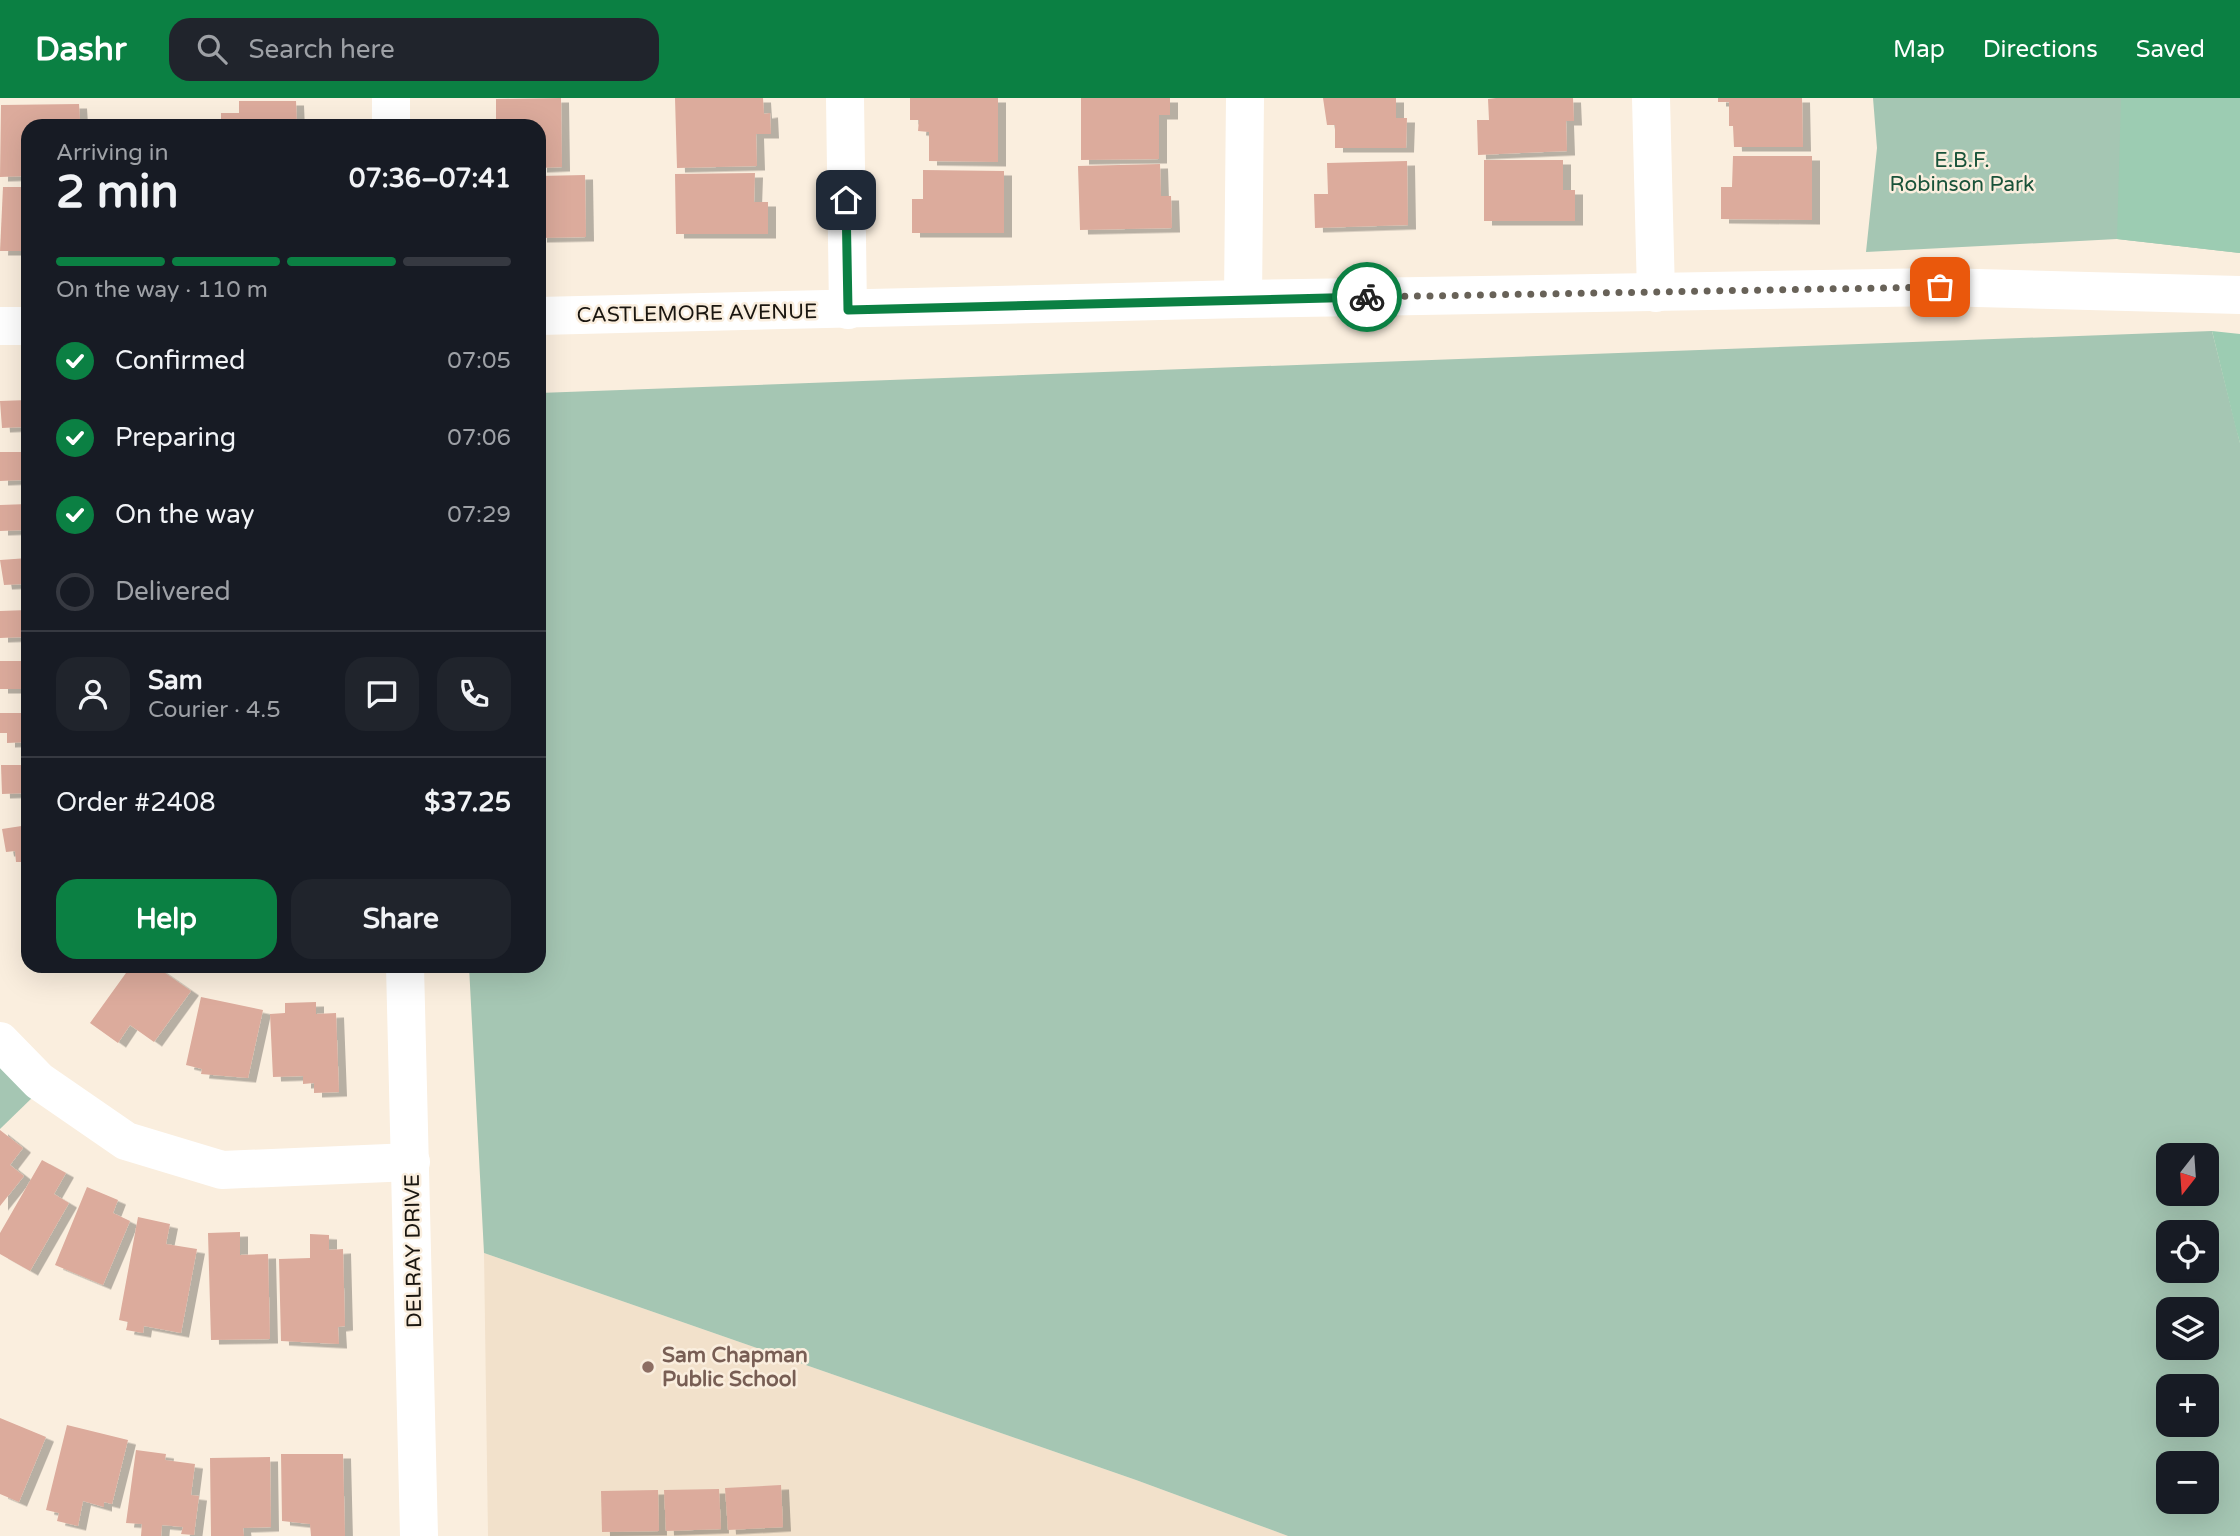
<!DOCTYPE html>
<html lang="en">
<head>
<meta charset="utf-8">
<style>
  body { margin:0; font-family:"Varela Round",sans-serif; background:#20242c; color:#f1f3f6; height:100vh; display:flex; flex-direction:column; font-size:26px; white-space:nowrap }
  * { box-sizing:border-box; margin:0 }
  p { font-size:23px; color:#9ea1a6 }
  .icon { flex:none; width:38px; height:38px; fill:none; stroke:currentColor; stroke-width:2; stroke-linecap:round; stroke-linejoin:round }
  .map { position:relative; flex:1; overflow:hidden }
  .drawer { position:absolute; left:21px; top:21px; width:525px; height:854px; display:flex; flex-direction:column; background:#171b24; border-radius:21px; box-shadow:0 7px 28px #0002 }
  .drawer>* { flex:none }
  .needle { width:46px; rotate:197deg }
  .fabs { position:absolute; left:2156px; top:1045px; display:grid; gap:14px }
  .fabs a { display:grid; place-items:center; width:63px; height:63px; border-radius:14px; background:#171b24; box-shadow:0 7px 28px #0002; font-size:35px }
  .pin { position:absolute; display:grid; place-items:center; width:60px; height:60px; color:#fff; margin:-30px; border-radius:14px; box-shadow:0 4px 10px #0006 }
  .courier { position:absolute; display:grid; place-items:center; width:70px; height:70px; margin:-35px; border:5px solid #0b8043; border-radius:50%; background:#fff; color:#222; box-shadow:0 2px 9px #0007 }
  .overview em { font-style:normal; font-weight:800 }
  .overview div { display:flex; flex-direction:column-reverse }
  .overview { display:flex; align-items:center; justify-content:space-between; height:119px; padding:0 35px }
  h1 { font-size:46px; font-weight:800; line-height:52px }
  .bar { display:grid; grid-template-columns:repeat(4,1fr); gap:10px 7px; align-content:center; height:84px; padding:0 35px }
  .bar i { height:9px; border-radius:5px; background:#363941 }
  .bar .on { background:#0b8043 }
  .bar p { grid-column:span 4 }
  .line { display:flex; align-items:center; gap:18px; padding:0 35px; border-top:2px solid #363941 }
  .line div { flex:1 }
  .round { display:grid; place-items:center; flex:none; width:74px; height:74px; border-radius:21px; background:#20242c }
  ol { padding:0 35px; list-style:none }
  li { display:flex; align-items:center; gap:21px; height:77px }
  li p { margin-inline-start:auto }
  li .icon { padding:7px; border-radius:50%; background:#0b8043; color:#fff; stroke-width:4 }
  li:last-child { color:#9ea1a6 }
  li i { width:38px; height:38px; border:4px solid #363941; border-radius:50% }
  .cta { display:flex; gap:14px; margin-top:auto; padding:14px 35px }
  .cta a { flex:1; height:80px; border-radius:21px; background:#0b8043; color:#fff; font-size:28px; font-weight:800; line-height:80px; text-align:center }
  .cta a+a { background:#20242c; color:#f1f3f6 }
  header { display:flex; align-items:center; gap:42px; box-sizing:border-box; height:98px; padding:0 35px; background:#0b8043; color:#fff }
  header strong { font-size:33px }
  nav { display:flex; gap:38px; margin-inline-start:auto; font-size:24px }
  .search { width:490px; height:63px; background:#20242c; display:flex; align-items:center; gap:18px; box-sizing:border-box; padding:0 24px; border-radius:21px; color:#9ea1a6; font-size:26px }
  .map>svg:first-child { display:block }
  .built { fill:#f2e1cb }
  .green { fill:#a5c6b3; fill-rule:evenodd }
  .forest { fill:#9cccb2 }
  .building { fill:#dcab9c; filter:url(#shadow) }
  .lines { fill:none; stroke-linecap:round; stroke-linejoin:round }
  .street { stroke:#fff; stroke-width:38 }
  .secondary { stroke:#fff; stroke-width:38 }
  .done { stroke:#686258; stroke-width:7; stroke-dasharray:0 12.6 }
  .route { stroke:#0b8043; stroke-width:9 }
  .education-dot { fill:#8d6e63; stroke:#faeede; stroke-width:2.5 }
  .labels { text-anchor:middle; stroke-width:5; stroke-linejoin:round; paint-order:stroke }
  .park-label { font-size:21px; fill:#185239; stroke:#faeede }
  .street-label { font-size:21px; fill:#1a1610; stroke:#faeede }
  .education-label { font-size:21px; font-weight:bold; fill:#785e54; stroke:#faeede; text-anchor:start }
</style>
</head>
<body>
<header>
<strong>Dashr</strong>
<div class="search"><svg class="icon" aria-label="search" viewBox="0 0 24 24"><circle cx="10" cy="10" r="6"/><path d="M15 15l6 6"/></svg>Search here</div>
<nav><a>Map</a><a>Directions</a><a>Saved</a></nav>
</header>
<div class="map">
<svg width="2240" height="1438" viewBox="0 0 2240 1438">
  <defs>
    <filter id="shadow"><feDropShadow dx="8" dy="4.5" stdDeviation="0" flood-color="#0004"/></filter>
  </defs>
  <rect width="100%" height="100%" fill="#faeede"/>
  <path class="built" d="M484 1155 1136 1382 1288 1438H488Z"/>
  <g class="green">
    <path d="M1873 0H2240V155L2117 141 1866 154 1877 50Z"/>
    <path d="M2212 233 2240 345V1438H1288L1136 1382 484 1155 469 868H539V295ZM2168 1057H2207V1096H2168ZM2168 1134H2207V1172H2168ZM2168 1211H2207V1250H2168ZM2168 1288H2207V1326H2168ZM2168 1365H2207V1404H2168Z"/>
    <path d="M0 961 36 996 0 1031Z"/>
  </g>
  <g class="forest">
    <path d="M2121 0H2240V155L2117 141Z"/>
    <path d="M2212 233 2240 236V345L2236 331Z"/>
  </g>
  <g class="building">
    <path d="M561 0 562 69 539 70V28H491V21H496V1Z"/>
    <path d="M675 0H763L764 16 770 15 771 36H756L757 68 677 70Z"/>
    <path d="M910 0H998V64L929 63V34L918 33 919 22H910Z"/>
    <path d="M1081 0H1170V17H1159V61L1081 62Z"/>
    <path d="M1323 0H1396V20H1407L1406 50H1335V27H1327Z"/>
    <path d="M1496 0H1573L1574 23H1566L1567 53 1478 57 1477 22H1489L1488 1Z"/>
    <path d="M1718 0H1802L1803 49H1734L1733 28H1729V4H1718Z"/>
    <path d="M239 3H296L297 28H221V15H239Z"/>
    <path d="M79 6 80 22H93V28H28V78L0 79 1 7Z"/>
    <path d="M1733 58H1812V122L1721 121V89H1732Z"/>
    <path d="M1484 62H1563V92H1575V123H1484Z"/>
    <path d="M1407 63 1408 127 1315 130 1314 96H1328L1327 65Z"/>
    <path d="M1160 66 1161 98H1171L1172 130 1080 132 1078 68Z"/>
    <path d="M923 72 1004 73V135H912V101H923Z"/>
    <path d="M755 75 754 104H768V136H676L675 76Z"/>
    <path d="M585 77 586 139 539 140V78Z"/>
    <path d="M3 89H28V153H0Z"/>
    <path d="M28 302V346H22V329L2 330 0 303Z"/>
    <path d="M0 354H28V399H22V382L0 383Z"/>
    <path d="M28 406V452H25V432L0 433V407Z"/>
    <path d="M28 460V505H25L24 486 4 487 0 462Z"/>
    <path d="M28 512V556H24V539L0 540V513Z"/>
    <rect x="0" y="563" width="28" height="28"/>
    <path d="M0 615H28V644L7 645V635H0Z"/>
    <path d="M1 667H28V695L2 696Z"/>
    <path d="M28 727V776H27L25 764H16L15 753 6 754 2 731Z"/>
    <path d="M131 868H155L191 893 154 944 130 927 118 945 90 925Z"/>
    <path d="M201 899 263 912 248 980 201 976 202 971 186 967Z"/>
    <path d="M316 904V916L336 915 339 994 314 995V985L303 986V978L273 979 270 916 285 915V905Z"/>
    <path d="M0 1032 23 1050 10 1067 24 1078 0 1108Z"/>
    <path d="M42 1062 66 1075 54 1096 69 1105 30 1173 0 1156V1135Z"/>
    <path d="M87 1089 118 1102 113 1115 130 1123 103 1187 55 1167Z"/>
    <path d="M138 1119 170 1126 166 1146 197 1151 181 1235 144 1228 143 1235 126 1232 128 1224 119 1222Z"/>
    <path d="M240 1134V1157L268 1156 270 1241 211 1242 208 1135Z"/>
    <path d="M310 1136 329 1137V1152L343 1151 345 1228 338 1229 339 1246 281 1243 279 1161 310 1160Z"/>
    <path d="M0 1320 46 1339 19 1404 0 1396Z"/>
    <path d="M67 1327 128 1342 112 1406 104 1404V1409L83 1403 78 1428 57 1423 59 1415 46 1412Z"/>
    <path d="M136 1352 166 1356 165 1362 195 1366 191 1397 199 1398 194 1437 181 1436 183 1429 162 1427 161 1438H141L142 1426 126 1425Z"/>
    <path d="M281 1356H343L345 1438H311L310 1426 282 1423Z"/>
    <path d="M270 1359 271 1429 243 1430 244 1438H211L210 1360Z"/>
    <path d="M781 1387 783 1429 728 1432 725 1390Z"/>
    <path d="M719 1391 721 1431 666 1433 664 1392Z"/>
    <path d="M658 1392 659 1433 602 1434 601 1393Z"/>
  </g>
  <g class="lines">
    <g class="street">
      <path d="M845 0 848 212"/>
      <path d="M1651 0 1656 195"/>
      <path d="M391 28V0"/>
      <path d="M1243 201 1245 0"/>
      <path d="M405 868 419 1438"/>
      <path d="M0 943 39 983 126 1043 222 1072 411 1064"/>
    </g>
    <g class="secondary">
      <path d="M539 218 1243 201 1940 189 2240 197"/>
      <path d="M0 228H28"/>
    </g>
  </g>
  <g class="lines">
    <path class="done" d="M1367 199 1940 189"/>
    <path class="route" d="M846 102 848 212 1367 199"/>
  </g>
  <circle class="education-dot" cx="648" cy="1269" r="7"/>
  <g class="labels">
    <g class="park-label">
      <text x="1962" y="69">E.B.F.<tspan x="1962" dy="24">Robinson Park</tspan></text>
    </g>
    <g class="street-label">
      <text transform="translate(697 215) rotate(-1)" y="7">CASTLEMORE AVENUE</text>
      <text transform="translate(413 1153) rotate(-91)" y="7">DELRAY DRIVE</text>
    </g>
    <g class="education-label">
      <text x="662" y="1264">Sam Chapman<tspan x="662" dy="24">Public School</tspan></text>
    </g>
  </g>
</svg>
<div class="fabs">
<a><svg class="needle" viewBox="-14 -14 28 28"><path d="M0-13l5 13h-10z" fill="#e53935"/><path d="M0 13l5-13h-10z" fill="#9ea1a6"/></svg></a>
<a><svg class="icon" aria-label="locate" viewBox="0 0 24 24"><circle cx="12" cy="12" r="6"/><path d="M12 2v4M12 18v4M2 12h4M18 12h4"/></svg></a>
<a><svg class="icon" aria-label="layers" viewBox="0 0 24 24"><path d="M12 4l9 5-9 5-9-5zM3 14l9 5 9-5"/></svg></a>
<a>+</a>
<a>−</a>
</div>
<div class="pin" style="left:1940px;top:189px;background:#ea580c"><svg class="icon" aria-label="bag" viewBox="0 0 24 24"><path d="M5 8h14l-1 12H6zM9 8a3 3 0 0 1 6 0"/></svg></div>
<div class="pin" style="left:846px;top:102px;background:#1f2937"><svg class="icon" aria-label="home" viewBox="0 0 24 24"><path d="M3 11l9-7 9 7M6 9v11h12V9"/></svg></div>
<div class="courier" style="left:1367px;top:199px"><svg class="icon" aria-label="bike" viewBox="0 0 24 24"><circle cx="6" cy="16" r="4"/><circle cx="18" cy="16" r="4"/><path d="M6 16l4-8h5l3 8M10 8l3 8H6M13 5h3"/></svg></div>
<section class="drawer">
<div class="overview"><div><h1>2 min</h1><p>Arriving in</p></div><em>07:36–07:41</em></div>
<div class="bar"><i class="on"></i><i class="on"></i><i class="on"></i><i></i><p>On the way · 110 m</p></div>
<ol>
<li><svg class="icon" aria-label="check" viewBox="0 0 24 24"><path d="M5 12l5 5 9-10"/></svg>Confirmed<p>07:05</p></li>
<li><svg class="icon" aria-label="check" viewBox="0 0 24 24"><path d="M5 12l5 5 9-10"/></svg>Preparing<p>07:06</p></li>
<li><svg class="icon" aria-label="check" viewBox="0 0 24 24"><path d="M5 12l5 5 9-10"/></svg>On the way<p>07:29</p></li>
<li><i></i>Delivered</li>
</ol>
<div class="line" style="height:126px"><a class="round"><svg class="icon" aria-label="person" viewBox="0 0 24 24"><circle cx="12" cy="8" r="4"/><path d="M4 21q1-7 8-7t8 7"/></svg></a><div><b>Sam</b><p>Courier · 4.5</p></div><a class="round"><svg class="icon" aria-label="chat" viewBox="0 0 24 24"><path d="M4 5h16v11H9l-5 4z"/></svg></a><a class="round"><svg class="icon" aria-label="phone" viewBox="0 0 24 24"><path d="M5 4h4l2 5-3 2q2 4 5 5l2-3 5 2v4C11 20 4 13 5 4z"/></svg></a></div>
<div class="line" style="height:91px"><div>Order #2408</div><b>$37.25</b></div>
<div class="cta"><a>Help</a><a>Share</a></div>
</section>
</div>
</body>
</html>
